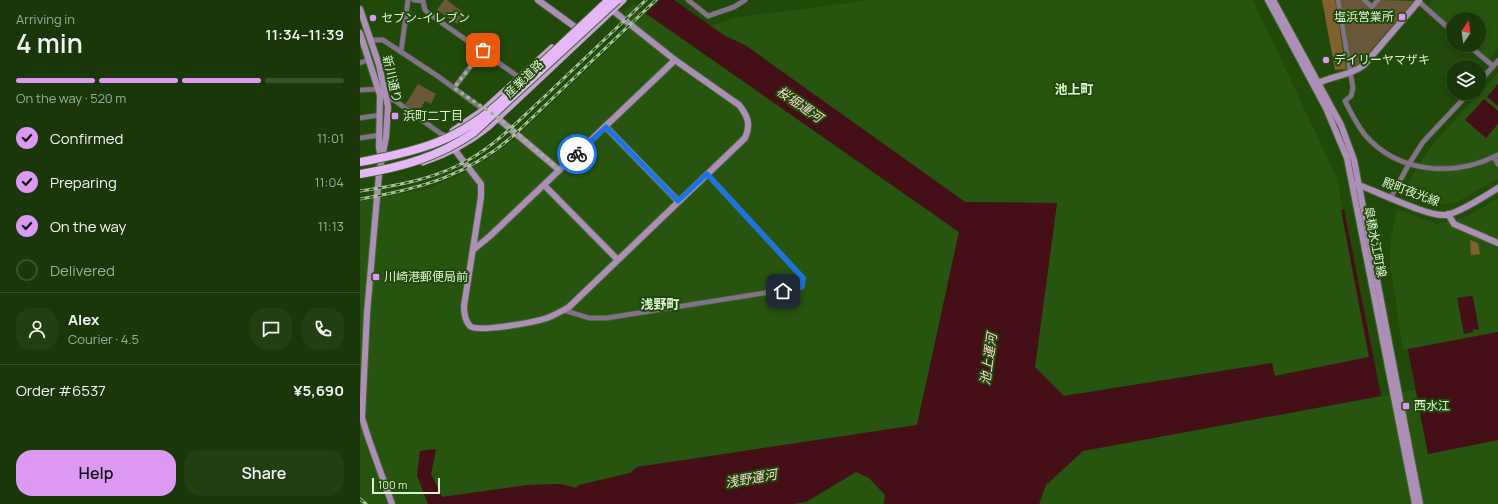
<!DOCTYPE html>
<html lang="en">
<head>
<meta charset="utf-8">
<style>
  body { margin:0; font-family:Manrope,"Noto Sans JP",sans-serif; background:#223f12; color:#f1f3f6; height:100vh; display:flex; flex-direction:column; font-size:15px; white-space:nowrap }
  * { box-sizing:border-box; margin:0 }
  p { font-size:13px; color:#9fac9c }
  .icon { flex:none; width:22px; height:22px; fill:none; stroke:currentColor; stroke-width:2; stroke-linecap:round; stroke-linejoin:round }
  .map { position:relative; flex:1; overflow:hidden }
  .sheet { display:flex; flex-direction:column; background:#193708; width:360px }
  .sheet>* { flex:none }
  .needle { width:26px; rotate:13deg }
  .tools { position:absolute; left:1086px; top:12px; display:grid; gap:8px }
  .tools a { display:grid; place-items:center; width:40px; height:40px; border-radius:50%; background:#193708; box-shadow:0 2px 6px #0003,0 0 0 1px #375129; font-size:20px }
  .scale { position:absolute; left:12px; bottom:10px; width:68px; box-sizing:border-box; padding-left:4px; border:2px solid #dcf4d3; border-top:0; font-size:11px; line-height:14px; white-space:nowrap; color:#dcf4d3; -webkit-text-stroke:3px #21490a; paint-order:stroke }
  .pin { position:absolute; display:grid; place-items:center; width:34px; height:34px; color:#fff; margin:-17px; border-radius:8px; box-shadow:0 2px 6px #0006 }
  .courier { position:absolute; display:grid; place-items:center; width:40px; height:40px; margin:-20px; border:3px solid #1a73e8; border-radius:50%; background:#fff; color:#222; box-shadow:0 1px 5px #0007 }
  .head em { font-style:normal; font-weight:600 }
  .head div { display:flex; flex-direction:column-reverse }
  .head { display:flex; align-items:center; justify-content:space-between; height:68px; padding:0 16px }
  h1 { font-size:26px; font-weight:600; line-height:30px }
  .bar { display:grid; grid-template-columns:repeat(4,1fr); gap:6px 4px; align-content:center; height:48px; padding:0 16px }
  .bar i { height:5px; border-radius:3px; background:#375129 }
  .bar .active { background:#dc99f4 }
  .bar p { grid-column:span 4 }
  .line { display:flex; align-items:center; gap:10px; padding:0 16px; border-top:1px solid #375129 }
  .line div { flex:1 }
  .round { display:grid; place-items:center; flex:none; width:42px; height:42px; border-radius:16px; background:#223f12 }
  ol { padding:0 16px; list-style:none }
  li { display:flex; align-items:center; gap:12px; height:44px }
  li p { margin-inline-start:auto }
  li .icon { padding:4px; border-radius:50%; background:#dc99f4; color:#111; stroke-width:4 }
  li:last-child { color:#9fac9c }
  li i { width:22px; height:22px; border:2px solid #375129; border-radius:50% }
  .action { display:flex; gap:8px; margin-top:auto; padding:8px 16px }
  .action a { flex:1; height:46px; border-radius:16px; background:#dc99f4; color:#111; font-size:16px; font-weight:600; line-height:46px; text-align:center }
  .action a+a { background:#223f12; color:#f1f3f6 }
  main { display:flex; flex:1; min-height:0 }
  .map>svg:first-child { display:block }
  .built { fill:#27540f }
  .green { fill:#6a573a }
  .forest { fill:#81612d }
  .water { fill:#440f16 }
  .pier { fill:#21490a }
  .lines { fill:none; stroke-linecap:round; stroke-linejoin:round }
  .street-casing { stroke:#43682e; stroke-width:6 }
  .secondary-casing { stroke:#43682e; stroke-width:8 }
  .primary-casing { stroke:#43682e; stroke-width:8 }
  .street { stroke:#84718b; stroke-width:4.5 }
  .secondary { stroke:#ac8eb7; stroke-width:6 }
  .primary { stroke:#caa3d8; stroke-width:7 }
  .rail-casing { stroke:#a6c298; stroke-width:3 }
  .rail { stroke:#21490a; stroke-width:1.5; stroke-dasharray:4.5; stroke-linecap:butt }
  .highway-bridge-casing { stroke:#43682e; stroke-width:10; stroke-linecap:butt }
  .highway-bridge { stroke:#e5b7f6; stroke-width:8 }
  .done { stroke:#9bb88d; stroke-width:4; stroke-dasharray:0 7.2 }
  .route { stroke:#1a73e8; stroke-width:5 }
  .poi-dot { fill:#dc99f4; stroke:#21490a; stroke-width:1.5 }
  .labels { text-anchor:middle; stroke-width:4; stroke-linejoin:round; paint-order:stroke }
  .poi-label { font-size:12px; fill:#dcf4d3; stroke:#21490a; text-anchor:start }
  .street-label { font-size:12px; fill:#dcf4d3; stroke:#21490a }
  .neighbourhood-label { font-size:13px; font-weight:bold; fill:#dcf4d3; stroke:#21490a }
  .water-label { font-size:13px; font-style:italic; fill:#fbd4d4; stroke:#21490a }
</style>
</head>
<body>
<main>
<section class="sheet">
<div class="head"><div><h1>4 min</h1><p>Arriving in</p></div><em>11:34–11:39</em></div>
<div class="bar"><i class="active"></i><i class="active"></i><i class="active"></i><i></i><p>On the way · 520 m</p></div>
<ol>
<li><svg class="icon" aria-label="check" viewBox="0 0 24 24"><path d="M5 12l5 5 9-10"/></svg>Confirmed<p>11:01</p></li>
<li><svg class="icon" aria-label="check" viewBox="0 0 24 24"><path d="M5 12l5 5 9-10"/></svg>Preparing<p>11:04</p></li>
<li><svg class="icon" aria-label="check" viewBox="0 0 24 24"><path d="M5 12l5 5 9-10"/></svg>On the way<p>11:13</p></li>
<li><i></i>Delivered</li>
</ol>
<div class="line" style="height:72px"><a class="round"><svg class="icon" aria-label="person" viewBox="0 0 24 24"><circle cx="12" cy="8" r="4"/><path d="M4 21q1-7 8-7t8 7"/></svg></a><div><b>Alex</b><p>Courier · 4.5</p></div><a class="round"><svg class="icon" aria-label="chat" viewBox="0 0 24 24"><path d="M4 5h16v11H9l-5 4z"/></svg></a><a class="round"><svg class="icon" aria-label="phone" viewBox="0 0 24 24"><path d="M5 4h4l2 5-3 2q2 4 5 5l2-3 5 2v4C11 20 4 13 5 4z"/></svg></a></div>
<div class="line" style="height:52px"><div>Order #6537</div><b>¥5,690</b></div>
<div class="action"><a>Help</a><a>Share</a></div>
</section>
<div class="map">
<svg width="1138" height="504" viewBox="0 0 1138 504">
  <rect width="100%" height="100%" fill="#21490a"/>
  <g class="built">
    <path d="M510 0H893L977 178 1009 357 914 376 912 363 704 396 675 367 697 203 605 202 385 45 365 36 351 26 374 18Z"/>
    <path d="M1073 0H1138V48L1128 60 1112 45H1119V19H1093V28L1068 6Z"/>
    <path d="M274 3 281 10 599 232 557 425 277 467 270 473 219 485 216 488 201 484 167 485 82 497 71 474 76 449 57 475 68 504H0V201L66 189 98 176 126 160 151 142 273 26 265 17V11Z"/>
    <path d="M1138 73V179L1097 202 1088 204 1071 203 1045 191 1055 170 1073 144Z"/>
    <path d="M1138 198V332L1043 350 1030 263 1031 238 1037 209 1077 224 1105 217Z"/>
    <path d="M1055 390 1068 454 1138 440V504H679L686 485 723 451Z"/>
    <path d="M496 472 509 478 525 495 524 504H432L446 502Z"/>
  </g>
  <g class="green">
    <path d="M84 0H87L104 13 97 24 77 10Z"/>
    <path d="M980 0H1000L1012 10 1021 0 1054 1 999 64 994 67 991 65Z"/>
    <path d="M58 84 76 94 71 104 65 101 58 113 45 105Z"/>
  </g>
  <g class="forest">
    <path d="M962 0H975L986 69 975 70Z"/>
    <path d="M1110 240 1118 243 1120 254 1111 255Z"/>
  </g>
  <g class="water">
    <path d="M291 0H314L365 36 385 45 605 202 697 203 675 367 704 396 912 363 915 376 1009 357 981 210 984 209 1021 396 723 451 686 485 679 504H524L525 495 509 478 496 472 446 502 432 504H68L57 475 60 451 76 449 71 474 82 497 167 485 201 484 216 488 219 485 270 473 277 467 557 425 599 232 281 10Z"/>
    <path d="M1138 84V106L1127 97Z"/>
    <path d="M1124 99 1138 111V124L1126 138 1105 120Z"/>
    <path d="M1110 296 1113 297 1119 330 1113 329V332L1104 334 1097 298Z"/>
    <path d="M1138 332V440L1068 454 1048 349Z"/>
  </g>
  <path class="pier" d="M288 0H300L284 15 279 10Z"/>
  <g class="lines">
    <g class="street-casing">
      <g id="street">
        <path d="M54 0 63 1 65 10 68 13 160 78"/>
        <path d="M328 0 348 16 374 7 385 0"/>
        <path d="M978 0 993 88 991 96 985 101C991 113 997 125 1005 135 1039 174 1095 177 1138 155"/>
        <path d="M1004 0 1012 7 1018 0"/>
        <path d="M1057 0 1093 32"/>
        <path d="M11 40H23L79 77 124 110"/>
        <path d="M1108 45 1133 66"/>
        <path d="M41 52 48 0"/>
        <path d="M0 63 8 60"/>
        <path d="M1119 82 1138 61"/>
        <path d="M94 88 123 50"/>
        <path d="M0 90 18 89"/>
        <path d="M27 99 34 100 84 136"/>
        <path d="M0 118 20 115"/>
        <path d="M0 138 20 135"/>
        <path d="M1134 157 1138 164"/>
        <path d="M1031 197 1049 164 1063 142 1109 93"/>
        <path d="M203 310 229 318H247L442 287 443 278 347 174"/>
      </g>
    </g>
    <g class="secondary-casing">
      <g id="secondary">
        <path d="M178 0 215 27"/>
        <path d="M908 0 966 108 987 158 1055 504"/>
        <path d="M913 0 981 125 994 160 1060 504"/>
        <path d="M0 9 19 65 28 107 26 137 19 174 7 313 2 418 9 440 32 504"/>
        <path d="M0 33 20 95 19 148 21 156"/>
        <path d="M956 84C971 76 990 76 1004 65L1059 1"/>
        <path d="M135 116 199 170"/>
        <path d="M246 127 318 201"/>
        <path d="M84 136 121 184V197L104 306C104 312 105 321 110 326 118 333 175 322 187 318 195 315 202 311 209 307L385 138C391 125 388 116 379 105L315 60 252 10"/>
        <path d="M996 184C1017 191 1067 217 1086 215 1098 213 1127 195 1138 188"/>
        <path d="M184 185 257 259"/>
        <path d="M1088 214 1094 224 1138 243"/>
        <path d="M113 250 130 236 315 60"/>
      </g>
    </g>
    <g class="primary-casing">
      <g id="primary">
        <path d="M93 131 124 110 192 48"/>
        <path d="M63 162C87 154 108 143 128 127L263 0"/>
      </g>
    </g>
    <use href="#street" class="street"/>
    <use href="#secondary" class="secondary"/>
    <use href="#primary" class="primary"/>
    <g class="rail-casing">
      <g id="rail">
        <path d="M0 191C35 186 68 180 99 165 132 149 156 123 182 99 217 66 251 33 286 0"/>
        <path d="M0 199C59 189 108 176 154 135L296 0"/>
        <path d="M0 499 6 504"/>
      </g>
    </g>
    <use href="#rail" class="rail"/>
    <g class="highway-bridge-casing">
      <g id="highway-bridge">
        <path d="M162 82 249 0"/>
        <path d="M0 162C60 151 99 141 145 98"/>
        <path d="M0 174C42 167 78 157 113 133L257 0"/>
      </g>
    </g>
    <use href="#highway-bridge" class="highway-bridge"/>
  </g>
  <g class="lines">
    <path class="done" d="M123 50 94 88 139 118 200 170 217 154"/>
    <path class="route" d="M217 154 246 127 318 201 347 174 443 278 442 287 423 291"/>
  </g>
  <g class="poi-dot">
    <rect x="1038" y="13" width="8" height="8" rx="2"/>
    <circle cx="13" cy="18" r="4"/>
    <circle cx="966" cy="60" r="4"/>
    <rect x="31" y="112" width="8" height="8" rx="2"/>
    <rect x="12" y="273" width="8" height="8" rx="2"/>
    <rect x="1042" y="402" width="8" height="8" rx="2"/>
  </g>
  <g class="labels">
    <g class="poi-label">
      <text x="1034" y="21" text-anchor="end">塩浜営業所</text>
      <text x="21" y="22">セブン-イレブン</text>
      <text x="974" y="64">デイリーヤマザキ</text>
      <text x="43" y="120">浜町二丁目</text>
      <text x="24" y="281">川崎港郵便局前</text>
      <text x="1054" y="410">西水江</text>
    </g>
    <g class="street-label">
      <text transform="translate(32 79) rotate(77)" y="4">新川通り</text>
      <text transform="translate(164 79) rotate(-44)" y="4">産業道路</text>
      <text transform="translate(1051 192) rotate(20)" y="4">殿町夜光線</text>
      <text transform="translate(1015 242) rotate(79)" y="4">皐橋水江町線</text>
    </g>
    <g class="neighbourhood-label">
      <text x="714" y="94">池上町</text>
      <text x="300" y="309">浅野町</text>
    </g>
    <g class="water-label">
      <text transform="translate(440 104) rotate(35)" y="5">桜堀運河</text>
      <text transform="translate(628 359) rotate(-82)" y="5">池上運河</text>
      <text transform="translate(391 478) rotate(-10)" y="5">浅野運河</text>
    </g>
  </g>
</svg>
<div class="tools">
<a><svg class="needle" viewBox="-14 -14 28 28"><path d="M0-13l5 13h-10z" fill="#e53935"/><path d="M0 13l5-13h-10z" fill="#9fac9c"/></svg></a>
<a><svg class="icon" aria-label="layers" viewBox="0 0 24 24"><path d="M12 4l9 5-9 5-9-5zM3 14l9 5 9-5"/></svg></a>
</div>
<div class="scale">100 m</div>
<div class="pin" style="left:123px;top:50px;background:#ea580c"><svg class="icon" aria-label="bag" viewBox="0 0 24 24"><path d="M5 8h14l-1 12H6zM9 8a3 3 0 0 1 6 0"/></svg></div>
<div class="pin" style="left:423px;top:291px;background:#1f2937"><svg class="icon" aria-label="home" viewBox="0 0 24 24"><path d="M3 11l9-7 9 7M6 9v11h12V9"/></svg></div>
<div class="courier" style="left:217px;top:154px"><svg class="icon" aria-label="bike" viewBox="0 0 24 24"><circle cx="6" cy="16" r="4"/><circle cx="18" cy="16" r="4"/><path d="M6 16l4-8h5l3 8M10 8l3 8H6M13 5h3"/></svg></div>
</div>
</main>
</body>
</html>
